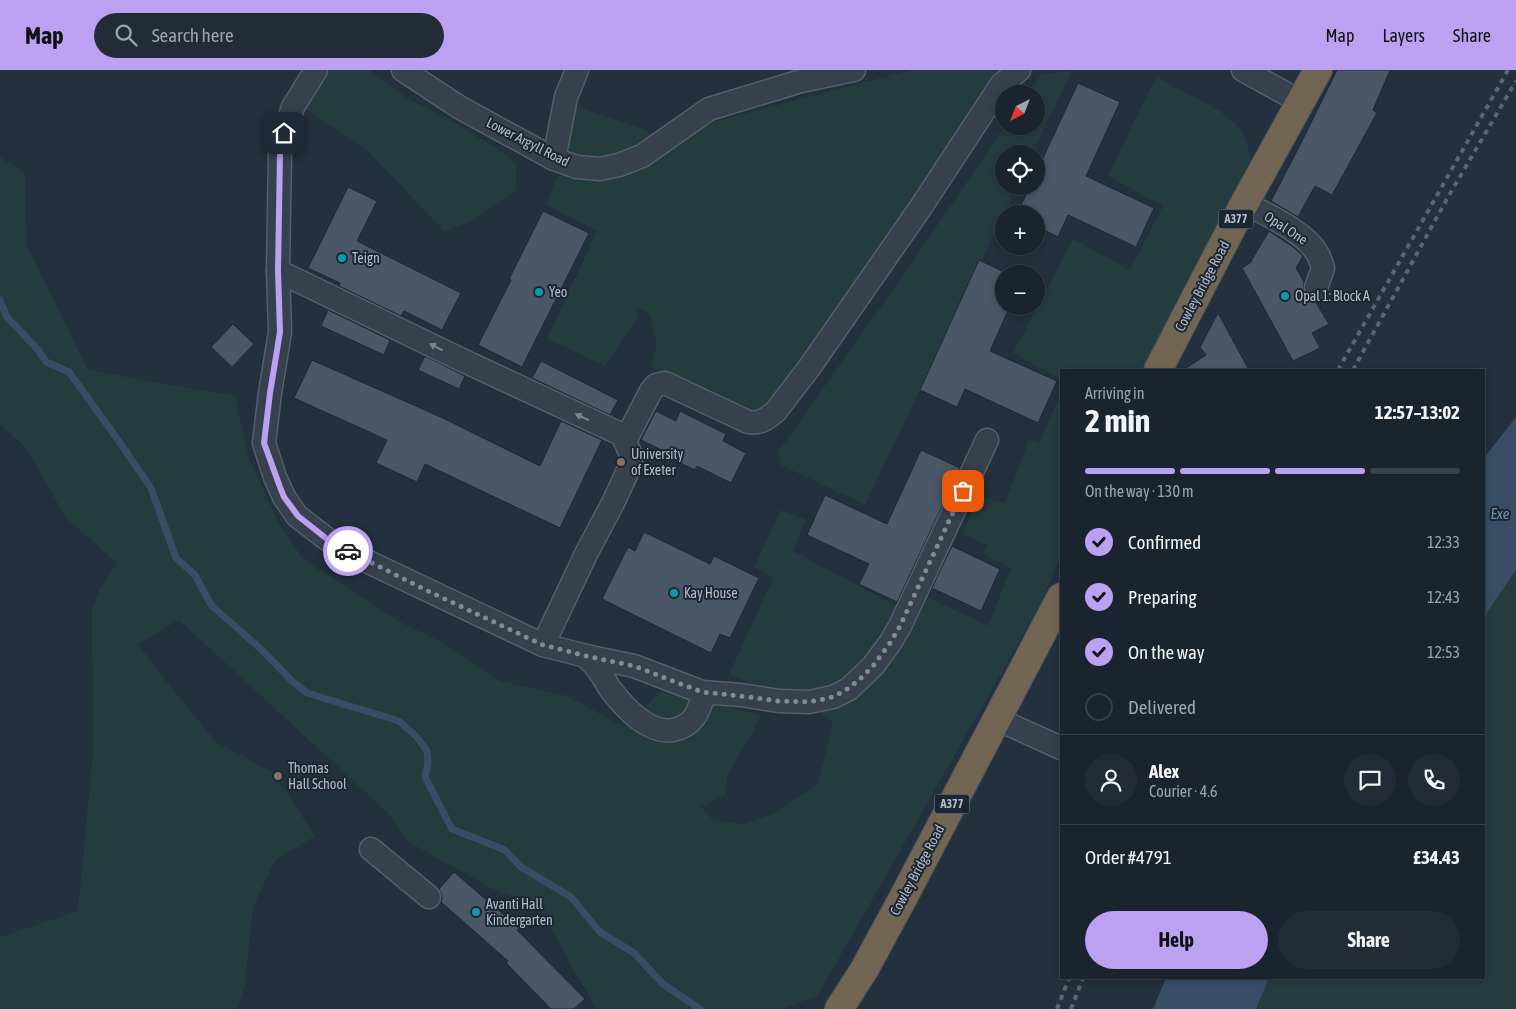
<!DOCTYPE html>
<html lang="en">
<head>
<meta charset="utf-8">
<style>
  body { margin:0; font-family:"Asap Condensed",sans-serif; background:#232c36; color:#f1f3f6; height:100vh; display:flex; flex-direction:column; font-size:19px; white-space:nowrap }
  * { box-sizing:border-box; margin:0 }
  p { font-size:16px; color:#9fa4aa }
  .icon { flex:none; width:28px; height:28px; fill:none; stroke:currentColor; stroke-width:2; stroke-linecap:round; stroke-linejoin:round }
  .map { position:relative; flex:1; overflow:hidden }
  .panel { position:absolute; left:1060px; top:299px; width:425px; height:610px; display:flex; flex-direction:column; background:#1a242e; border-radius:0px; box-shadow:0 2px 8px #0003,0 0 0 1px #38414a }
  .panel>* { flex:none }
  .needle { width:32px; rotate:222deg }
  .controls { position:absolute; left:995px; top:15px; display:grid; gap:10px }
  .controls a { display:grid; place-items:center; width:50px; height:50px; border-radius:50%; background:#1a242e; box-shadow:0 2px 8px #0003,0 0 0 1px #38414a; font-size:25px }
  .pin { position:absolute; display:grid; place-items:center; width:42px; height:42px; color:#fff; margin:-21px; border-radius:10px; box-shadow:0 2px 8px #0006 }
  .courier { position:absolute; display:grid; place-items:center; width:50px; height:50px; margin:-25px; border:4px solid #bca0f2; border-radius:50%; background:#fff; color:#222; box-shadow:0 1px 6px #0007 }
  .overview em { font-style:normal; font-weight:700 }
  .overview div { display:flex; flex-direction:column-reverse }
  .overview { display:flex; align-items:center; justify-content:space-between; height:85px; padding:0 25px }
  h1 { font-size:32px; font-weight:700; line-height:38px }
  .bar { display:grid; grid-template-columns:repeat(4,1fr); gap:8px 5px; align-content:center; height:60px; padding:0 25px }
  .bar i { height:6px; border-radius:4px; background:#38414a }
  .bar .on { background:#bca0f2 }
  .bar p { grid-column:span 4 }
  .line { display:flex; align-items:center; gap:12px; padding:0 25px; border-top:1px solid #38414a }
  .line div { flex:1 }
  .round { display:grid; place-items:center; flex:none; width:52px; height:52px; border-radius:26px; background:#232c36 }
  ol { padding:0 25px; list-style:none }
  li { display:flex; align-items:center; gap:15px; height:55px }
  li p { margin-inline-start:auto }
  li .icon { padding:5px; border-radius:50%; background:#bca0f2; color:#111; stroke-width:4 }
  li:last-child { color:#9fa4aa }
  li i { width:28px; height:28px; border:2px solid #38414a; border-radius:50% }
  .primary-button { display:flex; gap:10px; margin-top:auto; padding:10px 25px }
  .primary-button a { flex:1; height:58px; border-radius:30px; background:#bca0f2; color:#111; font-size:20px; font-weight:700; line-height:58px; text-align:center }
  .primary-button a+a { background:#232c36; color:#f1f3f6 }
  header { display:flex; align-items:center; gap:30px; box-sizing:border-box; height:70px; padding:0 25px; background:#bca0f2; color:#111 }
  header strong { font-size:24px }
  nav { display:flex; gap:28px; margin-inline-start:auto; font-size:18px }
  .search { width:350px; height:45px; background:#232c36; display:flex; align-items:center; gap:12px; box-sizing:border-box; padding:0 18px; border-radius:28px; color:#9fa4aa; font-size:19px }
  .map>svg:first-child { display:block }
  .green { fill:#253c3e }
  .water { fill:#394e66 }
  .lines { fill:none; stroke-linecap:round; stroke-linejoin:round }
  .stream { stroke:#394e66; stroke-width:7 }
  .building { fill:#495766; stroke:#1e2834 }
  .minor-casing { stroke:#555f6b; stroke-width:25 }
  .highway-casing { stroke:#424c58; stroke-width:30 }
  .minor { stroke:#37414d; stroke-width:22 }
  .highway { stroke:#736554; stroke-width:28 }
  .rail { stroke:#596674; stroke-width:4; stroke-dasharray:5 5; stroke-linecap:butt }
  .oneway { fill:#7b8591 }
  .done { stroke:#818b97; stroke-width:5; stroke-dasharray:0 9 }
  .route { stroke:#bca0f2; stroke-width:6 }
  .culture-dot { fill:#0f9aa8; stroke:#1c2632; stroke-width:2 }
  .education-dot { fill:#8d6e63; stroke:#1c2632; stroke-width:2 }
  .labels { text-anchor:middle; stroke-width:4; stroke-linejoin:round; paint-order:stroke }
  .shield { fill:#1c2632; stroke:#868f9b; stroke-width:1 }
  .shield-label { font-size:12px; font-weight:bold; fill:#b3bcc8 }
  .street-label { font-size:14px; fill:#b3bcc8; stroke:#1c2632 }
  .poi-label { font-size:14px; fill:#b3bcc8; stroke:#1c2632; text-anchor:start }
  .water-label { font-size:15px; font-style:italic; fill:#738fab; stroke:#1c2632 }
</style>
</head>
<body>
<header>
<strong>Map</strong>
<div class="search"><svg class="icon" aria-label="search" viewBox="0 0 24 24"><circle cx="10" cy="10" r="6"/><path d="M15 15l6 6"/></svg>Search here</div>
<nav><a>Map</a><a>Layers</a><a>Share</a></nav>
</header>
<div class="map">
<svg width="1516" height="939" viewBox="0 0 1516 939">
  <rect width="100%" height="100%" fill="#23303d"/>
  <g class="green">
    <path d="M330 0H370L408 29 444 46 499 80 516 93V120L474 150 444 161 365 78 304 38Z"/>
    <path d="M911 0H1006L773 333 757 342 744 340 651 297 657 273 649 243 637 238 638 247 605 296 547 269 597 161 546 135 556 108 568 102 575 84 562 70 570 35 645 60 666 81 713 52Z"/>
    <path d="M1072 0 1032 84H1004V116H1017L865 435 781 395 778 382 909 197 1005 56H1036V24H1027L1041 5Z"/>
    <path d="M1157 7 1220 41 1243 61 1251 88 1142 300H1061V309L1013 283 1073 169 1130 200 1163 136 1108 106 1143 33Z"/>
    <path d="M0 87 25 103 26 174 88 300 235 326 249 389 279 453 304 490 404 554 444 573 500 611 567 626 624 657 662 621 761 645 751 666 727 706 726 725 701 737 713 750 744 754 772 744 818 714 833 653 798 625 762 617 729 605 773 508 754 497 781 440 806 450 793 481 917 547 925 526 988 556 1011 498 983 484 987 475 962 464 978 426 1005 433 1029 370 1039 374 1061 323V484L1040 535 818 925 782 939H596L537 834 493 819 407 771 390 745 179 550 138 574 170 616 216 672 273 702 315 766 275 791 253 837 245 915 238 939H0V867L78 841 93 683 92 541 99 521 117 493 66 448 26 378 0 354Z"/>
    <path d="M1516 500V939H1256L1269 908H1484V547Z"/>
  </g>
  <g class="water">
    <path d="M1516 347V500L1484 547V388Z"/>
    <path d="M1166 908H1269L1256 939H1153Z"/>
  </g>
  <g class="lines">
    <path class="stream" d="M0 230 7 247 39 281 46 292 69 302 111 360 151 418 176 488 195 505 211 535 263 581 292 611 307 623 399 651 417 667 427 681 428 693 425 707 452 759 505 780 521 797 571 827 600 862 634 883 663 914 700 939"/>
  </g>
  <g class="building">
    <path d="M1337 0H1390L1373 40 1377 43 1332 125 1315 116 1298 147 1271 131 1300 75Z"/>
    <path d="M1078 13 1120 32 1086 106 1154 138 1136 177 1068 145 1058 167 1036 156V144H1017L1030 116H1036V103Z"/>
    <path d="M348 117 377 131 357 171 461 223 442 260 404 241 401 246 339 216 340 213 308 198Z"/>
    <path d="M543 141 589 163 522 297 478 275 511 210 509 209Z"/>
    <path d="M1269 161 1293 177 1303 186 1296 198 1304 212 1303 221 1306 227 1315 231 1329 254 1312 263 1320 278 1293 291 1242 198 1250 193Z"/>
    <path d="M979 190 1008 204H1004V236H1010L990 281 1057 311 1038 353 965 319 957 337 920 320Z"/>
    <path d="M328 240 390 270 384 285 321 256Z"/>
    <path d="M1218 243 1249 300H1183L1206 285 1200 277Z"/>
    <path d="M233 254 254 274 232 297 211 277Z"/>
    <path d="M425 286 465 306 459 319 418 300Z"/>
    <path d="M312 290 445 349 540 396 561 351 602 370 560 458 425 394 417 412 376 393 387 370 294 328Z"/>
    <path d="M541 291 618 330 610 345 532 308Z"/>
    <path d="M656 341 676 351 680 341 726 364 723 371 746 383 731 413 697 396 695 400 678 392 680 389 641 370Z"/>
    <path d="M921 380 960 398 897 532 859 514 869 494 807 465 825 425 887 454Z"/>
    <path d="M644 462 710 494 714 486 759 508 730 568 720 564 711 583 602 529 628 477 635 481Z"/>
    <path d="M952 476 1000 499 981 541 932 518Z"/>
    <path d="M454 802 519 858 517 860 585 929 574 939H551L506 893 508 891 441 832 442 829 441 823 439 819Z"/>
  </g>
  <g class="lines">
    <g class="minor-casing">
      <g id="minor">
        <path d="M316 0 293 37 284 63 280 83 278 201 280 262 270 323 264 373 275 407 284 427 297 446 327 469 358 487 543 575 586 586 634 596 702 622 741 625 779 631 809 632 833 627 849 619 873 596 890 573 900 556 987 370"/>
        <path d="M403 0 459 37 554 89 577 97 600 99 619 95 642 86 709 39 801 11 854 0"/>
        <path d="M1243 0 1301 32"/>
        <path d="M554 89 566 27 577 0"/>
        <path d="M1244 134C1264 142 1303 162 1315 180 1319 185 1321 192 1323 198L1316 218"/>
        <path d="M278 201 462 290 627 367"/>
        <path d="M543 575 587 482 613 433 631 394V385L625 371 651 321 656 315 665 313 748 352C760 354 767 349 776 341L809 298 921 137 1001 15 1019 0"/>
        <path d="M586 586C591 592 597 597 601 604 605 609 607 615 611 620 625 638 648 664 673 660 693 656 698 643 704 625L702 622"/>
        <path d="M997 649 1061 678"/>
        <path d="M371 779 429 827"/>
      </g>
    </g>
    <g class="highway-casing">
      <g id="highway">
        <path d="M1158 300 1244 134 1318 0"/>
        <path d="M839 939 864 900 903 828 1061 527"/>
      </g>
    </g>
    <use href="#minor" class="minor"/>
    <use href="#highway" class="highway"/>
    <g class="rail">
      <path d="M1338 300 1508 0"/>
      <path d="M1353 300 1448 127 1516 11"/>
      <path d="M1057 939 1069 908"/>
      <path d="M1071 939 1083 908"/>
    </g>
  </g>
  <defs><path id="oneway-solid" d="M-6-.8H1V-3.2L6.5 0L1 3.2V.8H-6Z" transform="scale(1.25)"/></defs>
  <g class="oneway">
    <use href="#oneway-solid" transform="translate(436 277) rotate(-153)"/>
    <use href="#oneway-solid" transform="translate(582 347) rotate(-155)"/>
  </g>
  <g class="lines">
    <path class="done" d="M348 481 430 522 543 575 586 586 634 596 702 622 741 626 778 631 809 632 833 627 849 618 861 608 873 596 890 573 900 556 963 421"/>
    <path class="route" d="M284 63 280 84 278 201 280 262 270 323 264 373 280 417 284 427 298 446 327 469 348 481"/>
  </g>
  <g class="culture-dot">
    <circle cx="342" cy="188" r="5"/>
    <circle cx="539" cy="222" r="5"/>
    <circle cx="1285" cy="226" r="5"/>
    <circle cx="674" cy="523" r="5"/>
    <circle cx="476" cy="842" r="5"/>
  </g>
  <g class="education-dot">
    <circle cx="621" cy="392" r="5"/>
    <circle cx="278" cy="706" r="5"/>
  </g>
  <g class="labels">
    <g class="shield">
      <rect x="1218.5" y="139.5" width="35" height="19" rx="4"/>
      <rect x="934.5" y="724.5" width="35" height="19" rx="4"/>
    </g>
    <g class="shield-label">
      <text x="1236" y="153">A377</text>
      <text x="952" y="738">A377</text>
    </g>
    <g class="street-label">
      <text transform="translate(528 72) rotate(27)" y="5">Lower Argyll Road</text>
      <text transform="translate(1286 158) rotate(33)" y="5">Opal One</text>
      <text transform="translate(1202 216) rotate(-62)" y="5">Cowley Bridge Road</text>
      <text transform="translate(917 800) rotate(-62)" y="5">Cowley Bridge Road</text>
    </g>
    <g class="poi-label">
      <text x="352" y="193">Teign</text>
      <text x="549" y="227">Yeo</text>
      <text x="1295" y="231">Opal 1: Block A</text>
      <text x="631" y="389">University<tspan x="631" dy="16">of Exeter</tspan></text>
      <text x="684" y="528">Kay House</text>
      <text x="288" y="703">Thomas<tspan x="288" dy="16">Hall School</tspan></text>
      <text x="486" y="839">Avanti Hall<tspan x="486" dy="16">Kindergarten</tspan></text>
    </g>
    <g class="water-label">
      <text x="1500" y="449">Exe</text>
    </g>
  </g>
</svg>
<div class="controls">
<a><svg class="needle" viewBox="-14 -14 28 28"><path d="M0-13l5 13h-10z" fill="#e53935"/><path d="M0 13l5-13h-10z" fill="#9fa4aa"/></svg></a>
<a><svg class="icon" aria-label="locate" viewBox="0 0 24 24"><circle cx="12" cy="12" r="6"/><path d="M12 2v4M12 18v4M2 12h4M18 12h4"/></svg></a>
<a>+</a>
<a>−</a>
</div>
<div class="pin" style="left:963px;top:421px;background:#ea580c"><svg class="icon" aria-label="bag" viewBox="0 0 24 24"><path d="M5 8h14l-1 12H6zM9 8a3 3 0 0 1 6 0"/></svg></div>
<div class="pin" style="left:284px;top:63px;background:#1f2937"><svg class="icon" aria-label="home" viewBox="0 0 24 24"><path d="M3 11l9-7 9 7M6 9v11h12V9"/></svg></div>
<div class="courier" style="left:348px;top:481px"><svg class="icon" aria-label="car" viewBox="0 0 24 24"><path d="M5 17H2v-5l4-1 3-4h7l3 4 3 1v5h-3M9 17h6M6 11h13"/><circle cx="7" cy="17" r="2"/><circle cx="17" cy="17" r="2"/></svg></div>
<section class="panel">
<div class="overview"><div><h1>2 min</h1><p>Arriving in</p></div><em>12:57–13:02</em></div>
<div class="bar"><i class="on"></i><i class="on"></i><i class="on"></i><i></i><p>On the way · 130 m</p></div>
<ol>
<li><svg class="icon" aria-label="check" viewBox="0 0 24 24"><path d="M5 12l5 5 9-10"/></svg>Confirmed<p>12:33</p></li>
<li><svg class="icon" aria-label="check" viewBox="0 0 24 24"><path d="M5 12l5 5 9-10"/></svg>Preparing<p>12:43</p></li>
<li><svg class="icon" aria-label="check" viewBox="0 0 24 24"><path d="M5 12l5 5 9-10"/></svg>On the way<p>12:53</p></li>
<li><i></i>Delivered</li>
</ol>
<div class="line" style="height:90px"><a class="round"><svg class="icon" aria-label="person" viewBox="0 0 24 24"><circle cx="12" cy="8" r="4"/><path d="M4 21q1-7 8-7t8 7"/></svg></a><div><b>Alex</b><p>Courier · 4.6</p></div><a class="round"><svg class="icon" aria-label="chat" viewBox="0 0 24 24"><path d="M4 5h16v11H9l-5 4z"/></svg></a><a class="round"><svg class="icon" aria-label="phone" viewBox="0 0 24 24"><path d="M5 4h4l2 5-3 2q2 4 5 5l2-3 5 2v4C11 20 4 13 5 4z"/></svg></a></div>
<div class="line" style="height:65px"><div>Order #4791</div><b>£34.43</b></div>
<div class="primary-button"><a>Help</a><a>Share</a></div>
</section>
</div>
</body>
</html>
